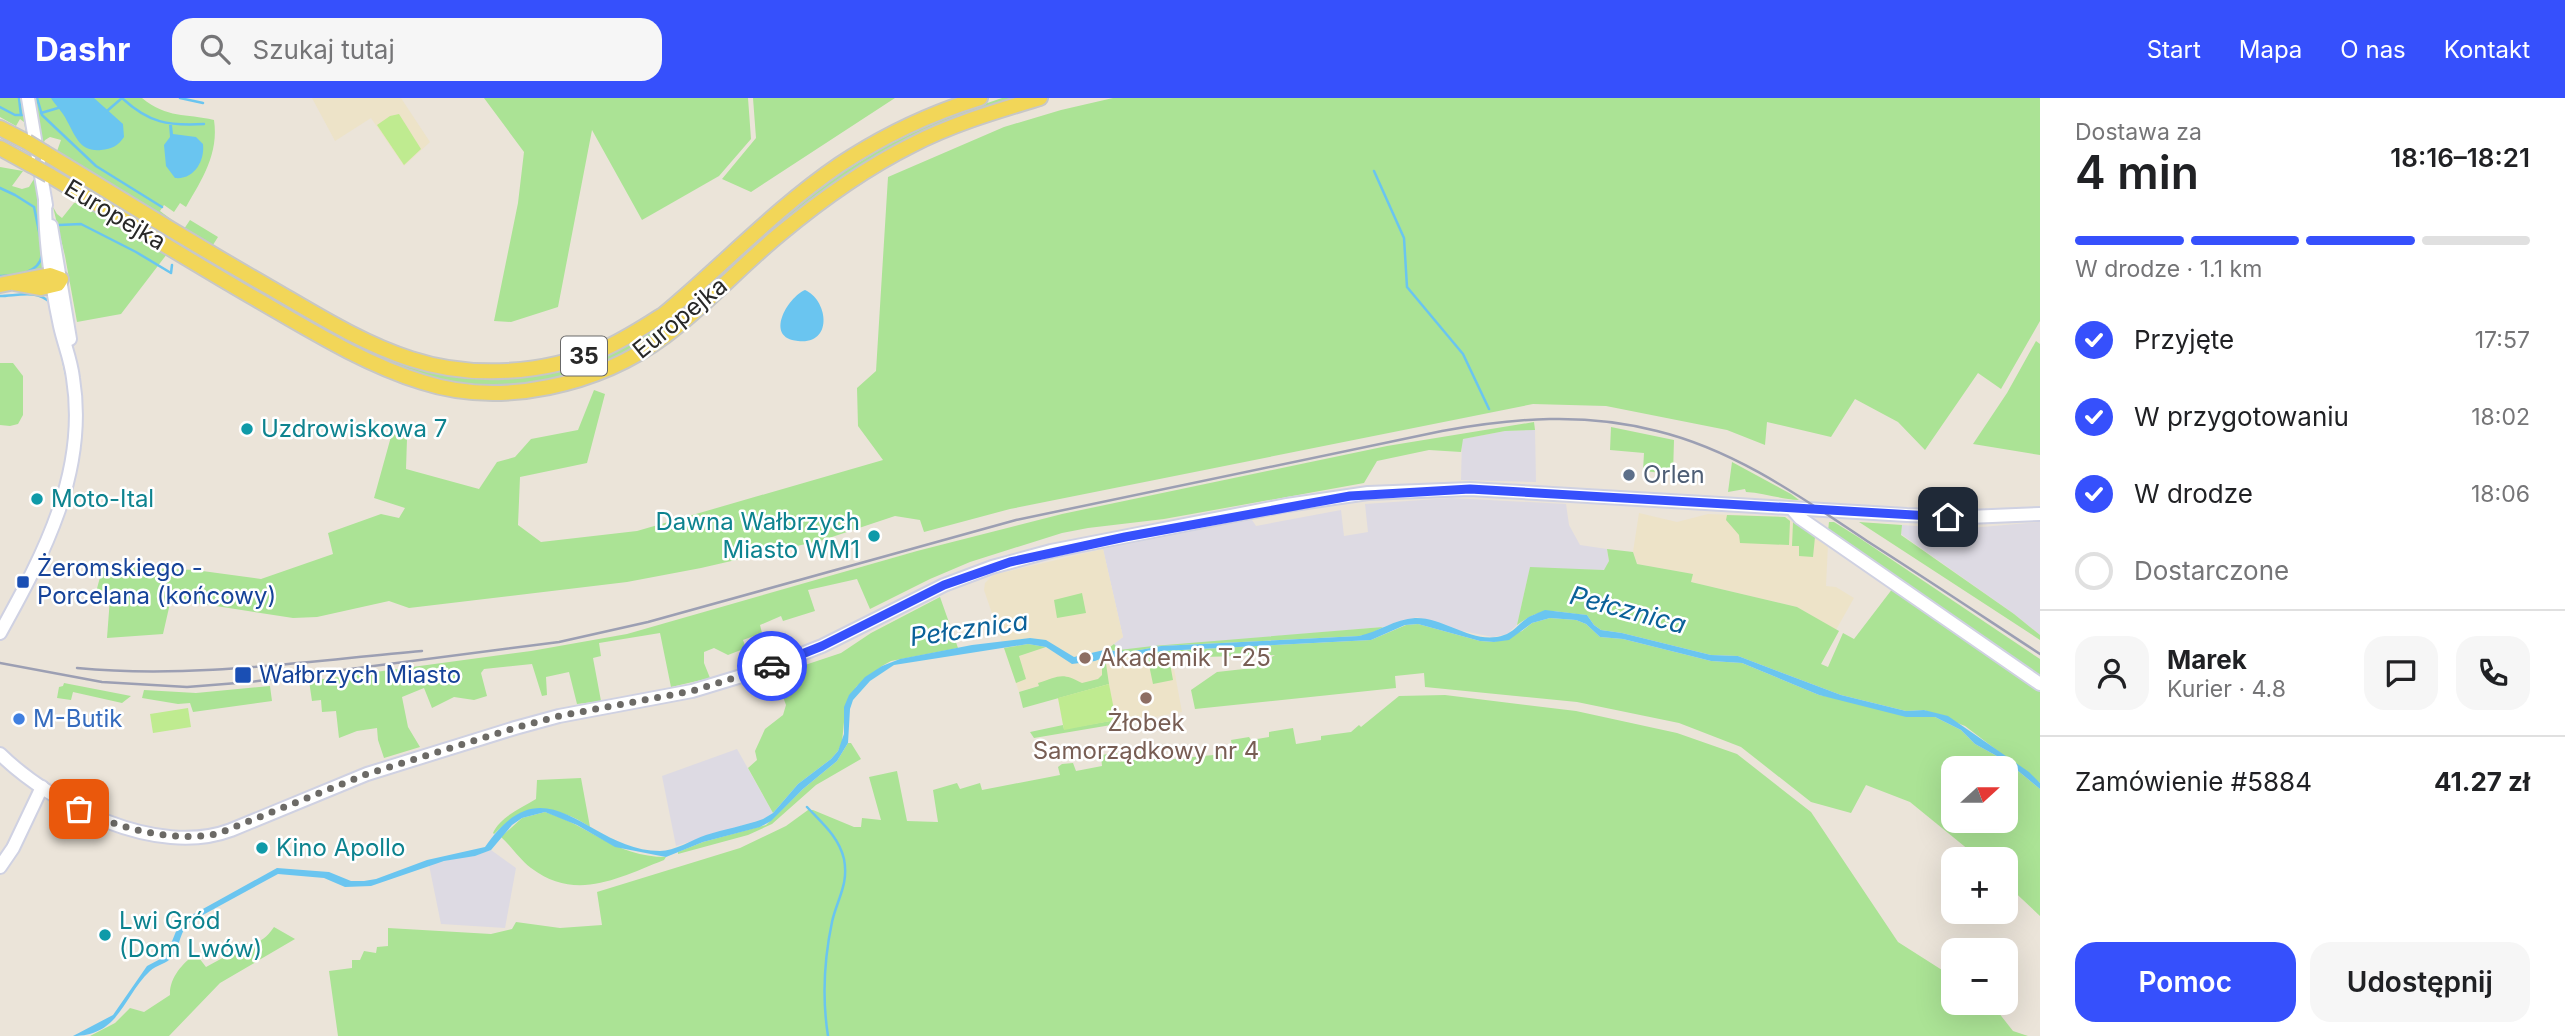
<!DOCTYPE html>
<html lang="pl">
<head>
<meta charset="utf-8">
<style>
  body { margin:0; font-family:Inter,sans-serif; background:#f6f6f6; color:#202124; height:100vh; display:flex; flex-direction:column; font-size:26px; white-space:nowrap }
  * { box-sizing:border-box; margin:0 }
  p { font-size:23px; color:#757577 }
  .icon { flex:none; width:38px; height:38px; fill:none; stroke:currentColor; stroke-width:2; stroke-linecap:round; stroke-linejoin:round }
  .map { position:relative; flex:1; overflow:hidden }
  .sheet { display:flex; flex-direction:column; background:#fff; width:525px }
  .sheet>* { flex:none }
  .needle { width:46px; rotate:69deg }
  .fabs { position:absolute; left:1941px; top:658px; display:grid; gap:14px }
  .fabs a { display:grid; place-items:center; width:77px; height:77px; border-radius:14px; background:#fff; box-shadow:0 7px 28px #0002; font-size:35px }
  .pin { position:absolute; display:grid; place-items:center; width:60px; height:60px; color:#fff; margin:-30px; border-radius:14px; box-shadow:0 4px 10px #0006 }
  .courier { position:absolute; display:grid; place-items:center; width:70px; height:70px; margin:-35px; border:5px solid #3650fc; border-radius:50%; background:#fff; color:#222; box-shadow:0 2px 9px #0007 }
  .overview em { font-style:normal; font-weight:600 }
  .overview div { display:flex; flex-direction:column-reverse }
  .overview { display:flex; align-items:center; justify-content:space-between; height:119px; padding:0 35px }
  h1 { font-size:46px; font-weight:600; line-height:52px }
  .bar { display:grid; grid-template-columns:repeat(4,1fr); gap:10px 7px; align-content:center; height:84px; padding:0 35px }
  .bar i { height:9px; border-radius:5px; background:#e0e0e0 }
  .bar .active { background:#3650fc }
  .bar p { grid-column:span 4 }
  .line { display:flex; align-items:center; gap:18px; padding:0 35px; border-top:2px solid #e0e0e0 }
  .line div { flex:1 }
  .round { display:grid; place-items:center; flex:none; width:74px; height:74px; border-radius:21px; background:#f6f6f6 }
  ol { padding:0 35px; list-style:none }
  li { display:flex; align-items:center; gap:21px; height:77px }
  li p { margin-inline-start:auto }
  li .icon { padding:7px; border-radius:50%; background:#3650fc; color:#fff; stroke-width:4 }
  li:last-child { color:#757577 }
  li i { width:38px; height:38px; border:4px solid #e0e0e0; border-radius:50% }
  .primary-button { display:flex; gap:14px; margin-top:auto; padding:14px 35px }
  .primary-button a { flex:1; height:80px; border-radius:21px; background:#3650fc; color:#fff; font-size:28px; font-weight:600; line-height:80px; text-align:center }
  .primary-button a+a { background:#f6f6f6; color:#202124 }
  header { display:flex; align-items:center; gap:42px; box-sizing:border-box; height:98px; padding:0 35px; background:#3650fc; color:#fff }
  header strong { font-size:33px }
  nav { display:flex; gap:38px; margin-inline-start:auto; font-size:24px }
  .search { width:490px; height:63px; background:#f6f6f6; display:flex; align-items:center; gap:18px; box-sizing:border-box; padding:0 24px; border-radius:21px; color:#757577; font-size:26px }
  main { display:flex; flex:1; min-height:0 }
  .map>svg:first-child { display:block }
  .industrial { fill:#dddae3 }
  .education { fill:#ede3c8 }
  .green { fill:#abe395; fill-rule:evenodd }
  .pitch { fill:#bfeb90 }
  .water { fill:#6ac5f0 }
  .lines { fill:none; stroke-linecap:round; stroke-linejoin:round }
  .stream { stroke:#6ac5f0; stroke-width:2.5 }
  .secondary-casing { stroke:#cfd1e2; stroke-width:16 }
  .primary-casing { stroke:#c7c7c7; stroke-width:18 }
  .secondary { stroke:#fff; stroke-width:12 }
  .primary { stroke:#f2d658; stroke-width:14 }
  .rail { stroke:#9c9fb3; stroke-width:2.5 }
  .primary-bridge-casing { stroke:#c7c7c7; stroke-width:18; stroke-linecap:butt }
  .primary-bridge { stroke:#f2d658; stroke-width:14 }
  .done { stroke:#6c6a66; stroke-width:7; stroke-dasharray:0 12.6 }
  .route { stroke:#3650fc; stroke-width:9 }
  .culture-dot { fill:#0f9aa8; stroke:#fff; stroke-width:2.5 }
  .service-dot { fill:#5c6f8a; stroke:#fff; stroke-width:2.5 }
  .transit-dot { fill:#1a4fb4; stroke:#fff; stroke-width:2.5 }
  .education-dot { fill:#8d6e63; stroke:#fff; stroke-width:2.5 }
  .shop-dot { fill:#3f7fe0; stroke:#fff; stroke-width:2.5 }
  .labels { text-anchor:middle; stroke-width:5; stroke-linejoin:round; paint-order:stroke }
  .shield { fill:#fff; stroke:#686868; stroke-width:2 }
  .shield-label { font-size:23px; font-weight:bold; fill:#282828 }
  .street-label { font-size:24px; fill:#282828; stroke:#fff }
  .culture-label { font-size:24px; fill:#0d838f; stroke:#fff; text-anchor:start }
  .service-label { font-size:24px; fill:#4e5e75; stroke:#fff; text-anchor:start }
  .transit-label { font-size:24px; fill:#164399; stroke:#fff; text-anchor:start }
  .education-label { font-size:24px; fill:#785e54; stroke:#fff; text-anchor:start }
  .shop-label { font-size:24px; fill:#366cbe; stroke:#fff; text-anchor:start }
  .water-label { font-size:26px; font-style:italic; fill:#0b6199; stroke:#fff }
</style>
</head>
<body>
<header>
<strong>Dashr</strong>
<div class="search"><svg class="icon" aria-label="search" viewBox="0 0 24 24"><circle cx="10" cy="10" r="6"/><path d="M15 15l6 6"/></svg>Szukaj tutaj</div>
<nav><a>Start</a><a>Mapa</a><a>O nas</a><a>Kontakt</a></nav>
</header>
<main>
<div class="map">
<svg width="2040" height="938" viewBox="0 0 2040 938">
  <rect width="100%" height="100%" fill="#ebe4d9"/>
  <g class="industrial">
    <path d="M1535 332 1536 384 1461 382 1462 341 1505 333Z"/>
    <path d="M1451 400 1566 406 1569 427 1580 447 1607 451 1609 463 1605 472 1530 470 1517 527 1507 536 1493 539 1457 532 1417 519 1383 529 1119 552 1114 546 1123 539 1103 451 1252 422 1256 428 1341 412 1344 438 1368 434 1365 406Z"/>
    <path d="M2040 424V537L2014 516 1901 436 1902 427 1959 431Z"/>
    <path d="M737 651 773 715 763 721 676 748 662 678Z"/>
    <path d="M491 752 516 770 505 830 441 826 429 767 457 760 475 758Z"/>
  </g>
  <g class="education">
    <path d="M312 0H401L430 44 404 68 371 20 335 43Z"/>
    <path d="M1639 415 1677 424 1708 416 1785 419 1828 446 1826 488 1836 489 1854 500 1836 532 1797 509 1691 484 1692 476 1637 466 1633 454Z"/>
    <path d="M1103 451 1123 539 1104 553 1105 558 1131 559 1146 556 1151 562 1172 560 1182 614 1117 626 1116 623 1064 632 1058 600 1051 584 1019 594 984 492 985 485 993 477Z"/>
  </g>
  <g class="green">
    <path d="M0 0H23L39 97 45 167 42 172 0 182V69L23 73 12 88 22 91 29 89 34 81 24 24 20 21 16 28 0 19Z"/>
    <path d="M34 0H142C168 21 185 15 214 22 219 56 202 81 186 109L180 105 174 114 164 107 160 113 184 131 190 122 218 139 211 150 56 56 61 42 50 39 45 42 42 48Z"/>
    <path d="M484 0H748L751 41 719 78 642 122 592 32 558 209 511 224 494 223 518 105 524 54Z"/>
    <path d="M753 0H895L751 94 722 81 756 40Z"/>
    <path d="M1002 0H1023L919 38 649 242 609 266 536 287 476 289 425 280 359 252 48 70 47 66 285 204 389 259 535 275 675 213 803 103 832 81 884 49 941 21Z"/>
    <path d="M1113 0H2040V223L2001 291 1978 275 1925 352 1898 324 1855 301 1831 339 1767 324 1765 347 1727 332 1606 308 1533 306 1010 411 924 434 920 422 895 418 823 442 701 470 627 484 409 510 389 503 317 519 293 520 171 501 163 536 107 540 110 500 95 498 103 468 195 472 261 481 333 456 328 435 381 416 399 420 405 410 374 400 392 335 407 341 406 371 479 391 497 364 515 359 531 341 578 332 594 292 605 296 587 365 520 379 518 427 541 444 637 433 883 362 858 328 857 290 876 273 888 79 1004 29 1061 12Z"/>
    <path d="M74 105H82L167 156 121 216 77 224 65 158 53 109 57 116 62 120Z"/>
    <path d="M2036 243 2040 246V357L1973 346 2007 295Z"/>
    <path d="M0 265H13L23 278V317L18 326 10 328 0 327Z"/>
    <path d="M1534 324 1535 332 1505 333 1463 341 1461 354 1429 352 1377 363 1364 385 1164 421 1088 430 1062 435 970 464 930 481 870 511 857 481 808 492 815 513 783 523 781 518 760 527 762 535 743 542 746 550 728 557 714 550 704 554V565L710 580 671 589 660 535 599 545 601 558 593 560 601 603 577 606 569 574 546 579 547 597 542 598 532 566 484 571 481 575 487 598 474 602 454 599 432 610 424 590 402 599 408 629 420 649 384 660 378 642 377 630 357 633 339 640 336 613 322 614 321 602 312 603 309 583 531 553 627 536 917 453 1062 416 1387 348Z"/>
    <path d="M1611 329 1674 342 1673 376 1643 373 1644 355 1610 352Z"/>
    <path d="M1732 364 1791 396 1799 402C1780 401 1764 395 1746 394L1745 391 1728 394Z"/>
    <path d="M1727 417 1785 419 1790 423 1789 447 1740 445 1739 437 1726 422Z"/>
    <path d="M1793 424 1815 439 1813 459 1799 458V448H1792Z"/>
    <path d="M1829 424H1834L1858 439 2040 561V579L1828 433Z"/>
    <path d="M1859 424 1902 427 1901 437 2014 516 2040 537V542Z"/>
    <path d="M1607 451 1633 454 1637 466 1693 476 1691 484 1797 509 1839 533 1821 566 1828 569 1843 535 1854 541 1893 490 2040 593V685L1965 628 1924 612 1906 613 1841 597 1738 558 1711 557 1622 535 1601 532 1594 527 1587 517C1556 515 1546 506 1517 527L1530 469 1604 472 1609 463Z"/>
    <path d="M1082 495 1086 515 1057 520 1054 502Z"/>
    <path d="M940 499 958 550 891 563 882 568 856 589 844 624 842 644 838 653 831 661 798 686 773 715 748 670 757 662 755 653 765 631 783 617 786 607 775 577 841 555 871 535Z"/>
    <path d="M1550 520 1576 522 1586 526 1600 539 1623 541 1711 563 1742 565 1819 597 1935 619 1961 632 1975 646 2006 663 2040 691V818L2006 786V761H1980L1910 704 1866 687 1851 715 1811 704 1741 649 1679 625 1577 604 1425 589 1424 575 1395 578 1396 590 1195 611 1191 592 1217 574 1253 570 1275 557 1169 560 1173 582 1153 586 1149 567 1143 568 1142 564 1150 562 1146 556 1162 553 1371 542 1406 527 1418 526 1480 543 1494 544 1522 533 1532 525ZM1953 670H2006V723H1953Z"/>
    <path d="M1383 529 1370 536 1359 538 1161 548 1129 554 1106 552 1114 546 1119 552 1153 548Z"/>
    <path d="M1028 546 1046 549 1019 558 1026 581 1016 585 1004 550Z"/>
    <path d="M1105 559 1109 586 1023 610 1019 594 1039 588 1038 585C1059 578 1062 574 1082 585L1098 581 1102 577V560Z"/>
    <path d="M64 585 131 598 122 605 73 594 71 602 57 600 59 589 63 588Z"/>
    <path d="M270 588 272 603 193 614 190 605 178 606 142 600 144 592 196 595Z"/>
    <path d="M1445 597 1576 613 1677 635 1737 656 1811 714 1898 844 1953 879V905H1991L2013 933 2028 938H338L329 873 352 870V862H360L364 853 376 855 377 849 388 848V830L491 836 512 831 516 824 560 830 602 827 597 794 740 750 786 728 808 712H813L854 729H861L862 720 881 722 869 679 897 673 907 723 938 724 933 692 957 685 960 691 980 685 982 692 1060 677 1058 669 1062 666 1073 665 1076 673 1102 668 1101 657 1117 655 1119 664 1141 661 1140 652 1152 650 1153 657 1163 656 1164 662 1233 655 1231 642 1249 639 1251 642 1269 639V634L1293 630 1296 646 1321 642V638L1351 634 1359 627 1361 629 1399 598Z"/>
    <path d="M1116 622 1117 626 1034 640 1030 634 1063 627 1064 631Z"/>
    <path d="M848 645H851L861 661 816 687 772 726 748 737 678 756V754L703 744 766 727 803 691 837 663Z"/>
    <path d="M581 680 590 729C556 706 523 706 494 736L493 735C500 719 521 710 536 701L537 682Z"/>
    <path d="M545 714C589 727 615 759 666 759L664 762C618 780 576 804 531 770 520 762 512 749 501 739L522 720Z"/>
    <path d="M274 829 295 841 220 885 169 938H90L115 925 130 910 144 914 170 897C169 881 182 865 196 856L206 869 228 857 230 848C251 842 259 851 274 829Z"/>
  </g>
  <g class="pitch">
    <path d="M399 16 421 51 404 67 377 27 390 18Z"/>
    <path d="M1109 586 1116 622 1064 632 1058 600Z"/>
    <path d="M188 610 191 629 153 635 150 616Z"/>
  </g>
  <g class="water">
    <path d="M51 0H94L123 26 124 39C118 48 112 51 101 52 80 54 76 39 67 23 63 14 56 8 51 0Z"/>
    <path d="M169 27H172L173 36 196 39 203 46C205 63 194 82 175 80L166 68 164 47 170 39Z"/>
    <path d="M805 192C828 202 834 247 798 243 764 240 787 200 805 192Z"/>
    <path d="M1545 512 1587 517 1594 527 1601 532 1622 535 1711 557 1738 558 1841 597 1906 613 1924 612 1948 618 2029 674 2040 685V691L2006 663 1975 646 1961 632 1935 619H1906L1819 597 1742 565 1711 563 1623 541 1600 539 1586 526 1576 522 1550 520 1532 525 1509 542 1494 544 1480 543 1418 526 1405 527 1371 542 1162 553 1131 559H1105L1095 563 1072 566 1046 549 1028 546 894 567 870 583 853 602 850 611 848 645 837 663 803 691 771 723 760 729 703 744 666 759 615 749 577 727 545 714 522 720 512 727 491 752 475 758 444 763 371 788 345 789 324 780 278 776 190 824C180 832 180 848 173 858 167 866 156 867 150 873 123 898 120 938 73 938L113 917 147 868 166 858 179 826 183 822 277 770 329 774 351 783H364L376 781 427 762 485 749C547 659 587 753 660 753 674 753 692 742 706 737 724 731 744 728 763 721L773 715 798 686 831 661 838 653 844 636V609L849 597 865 579 882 568 900 561 972 547 1030 540 1046 542 1074 559 1104 552 1129 554 1161 548 1359 538C1378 534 1395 521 1415 520 1445 519 1474 548 1504 537 1512 535 1519 526 1526 521 1531 517 1539 515 1545 512Z"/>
  </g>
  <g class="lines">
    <g class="stream">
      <path d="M19 0 21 17"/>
      <path d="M37 0 42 17 96 68 162 109"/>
      <path d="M180 0 203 5"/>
      <path d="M0 9 15 17H22"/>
      <path d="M107 13 122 0C149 25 168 28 204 26"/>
      <path d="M41 15 58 10"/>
      <path d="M1374 73 1404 140 1407 189 1463 256 1489 311"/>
      <path d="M0 90 15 97 34 109 41 143"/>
      <path d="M59 127 81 126 136 154 171 175 172 167"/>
      <path d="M0 178C16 177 39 176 42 157"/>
      <path d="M0 198C16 198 38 191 50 205"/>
      <path d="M63 262 66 276"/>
      <path d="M807 709C822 725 839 739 844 761 849 787 837 801 832 824 824 862 822 900 828 938"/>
    </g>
    <g class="secondary-casing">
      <g id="secondary">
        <path d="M28 0 46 107"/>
        <path d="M51 128 70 241"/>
        <path d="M1792 411 1800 420 2040 586"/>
        <path d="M0 535C44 456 88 373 73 280 71 262 64 246 60 228 51 186 45 145 45 102"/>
        <path d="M0 656C52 707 157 760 231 732L367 676 515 630 559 618 692 593 758 573 822 548 944 487 992 469 1051 453 1287 407 1368 395 1470 391 1907 417 1968 419 2040 416"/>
        <path d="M0 769 13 750 42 689"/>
      </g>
    </g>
    <g class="primary-casing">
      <g id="primary">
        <path d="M0 30 27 44"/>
        <path d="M0 50 31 67"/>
        <path d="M45 55C120 100 193 146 269 189 314 215 361 245 411 261 472 281 544 276 603 251 624 242 643 229 663 217 722 168 776 110 839 67 881 39 931 15 980 0"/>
        <path d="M49 77C116 117 182 158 249 197 305 229 361 265 422 284 502 310 599 287 665 238 706 207 741 168 780 136 821 102 864 71 912 47 952 26 997 13 1040 0"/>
        <path d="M0 187 50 177 61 181 58 186 41 190 14 185"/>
      </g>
    </g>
    <use href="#secondary" class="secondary"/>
    <use href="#primary" class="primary"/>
    <g class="rail">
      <path d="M0 565 102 584 187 589 250 584 559 544 648 524 1016 422 1442 333C1514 320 1585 314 1657 333 1735 352 1801 399 1867 443 1925 480 1982 518 2040 556"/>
      <path d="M77 570C191 581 308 563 422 553"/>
    </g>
    <g class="primary-bridge-casing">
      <g id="primary-bridge">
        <path d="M27 44 45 55"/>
        <path d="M31 67 49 77"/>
      </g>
    </g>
    <use href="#primary-bridge" class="primary-bridge"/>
  </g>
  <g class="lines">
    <path class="done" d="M79 711C122 731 169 744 217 736L367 676 515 630 559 618 692 593 772 568"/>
    <path class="route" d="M772 568 822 548 944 487 1010 464 1125 439 1350 398 1470 391 1948 419"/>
  </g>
  <g class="culture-dot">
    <circle cx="247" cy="331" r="7"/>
    <circle cx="37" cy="401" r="7"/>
    <circle cx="874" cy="438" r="7"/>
    <circle cx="262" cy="750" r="7"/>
    <circle cx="105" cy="837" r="7"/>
  </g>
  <circle class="service-dot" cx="1629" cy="377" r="7"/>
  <g class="transit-dot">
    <rect x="16" y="477" width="14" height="14" rx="3.5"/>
    <rect x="234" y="568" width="18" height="18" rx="3.5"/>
  </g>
  <g class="education-dot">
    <circle cx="1085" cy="560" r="7"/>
    <circle cx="1146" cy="600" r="7"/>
  </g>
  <circle class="shop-dot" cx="19" cy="621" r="7"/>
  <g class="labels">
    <rect class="shield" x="561" y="238.5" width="46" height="39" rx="5"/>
    <g class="shield-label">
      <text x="584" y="266">35</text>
    </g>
    <g class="street-label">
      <text transform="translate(115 117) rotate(31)" y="8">Europejka</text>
      <text transform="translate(680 220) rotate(-39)" y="8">Europejka</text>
    </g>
    <g class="culture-label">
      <text x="261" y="339">Uzdrowiskowa 7</text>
      <text x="51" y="409">Moto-Ital</text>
      <text x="860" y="432" text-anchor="end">Dawna Wałbrzych<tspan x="860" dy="28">Miasto WM1</tspan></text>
      <text x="276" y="758">Kino Apollo</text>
      <text x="119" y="831">Lwi Gród<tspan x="119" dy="28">(Dom Lwów)</tspan></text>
    </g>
    <g class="service-label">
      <text x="1643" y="385">Orlen</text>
    </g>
    <g class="transit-label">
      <text x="37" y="478">Żeromskiego -<tspan x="37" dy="28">Porcelana (końcowy)</tspan></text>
      <text x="259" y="585">Wałbrzych Miasto</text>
    </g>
    <g class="education-label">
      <text x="1099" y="568">Akademik T-25</text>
      <text x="1146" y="633" text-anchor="middle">Żłobek<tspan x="1146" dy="28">Samorządkowy nr 4</tspan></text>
    </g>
    <g class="shop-label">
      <text x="33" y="629">M-Butik</text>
    </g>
    <g class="water-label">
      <text transform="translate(1628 512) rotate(15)" y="9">Pełcznica</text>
      <text transform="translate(969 531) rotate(-8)" y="9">Pełcznica</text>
    </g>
  </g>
</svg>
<div class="fabs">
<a><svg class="needle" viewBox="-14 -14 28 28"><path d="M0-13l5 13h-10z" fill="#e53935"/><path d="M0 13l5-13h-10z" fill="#757577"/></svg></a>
<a>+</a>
<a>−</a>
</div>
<div class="pin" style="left:79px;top:711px;background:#ea580c"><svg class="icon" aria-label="bag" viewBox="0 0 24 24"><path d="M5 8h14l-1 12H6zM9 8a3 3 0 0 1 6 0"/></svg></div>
<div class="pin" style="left:1948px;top:419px;background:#1f2937"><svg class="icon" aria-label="home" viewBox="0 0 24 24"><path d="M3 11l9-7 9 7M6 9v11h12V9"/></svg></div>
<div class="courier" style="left:772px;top:568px"><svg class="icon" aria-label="car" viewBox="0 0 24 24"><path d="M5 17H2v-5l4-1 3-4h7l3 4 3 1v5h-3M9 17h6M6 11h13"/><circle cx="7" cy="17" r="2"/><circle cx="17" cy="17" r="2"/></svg></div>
</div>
<section class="sheet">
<div class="overview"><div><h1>4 min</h1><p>Dostawa za</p></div><em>18:16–18:21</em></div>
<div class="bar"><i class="active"></i><i class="active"></i><i class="active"></i><i></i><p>W drodze · 1.1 km</p></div>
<ol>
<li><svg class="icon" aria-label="check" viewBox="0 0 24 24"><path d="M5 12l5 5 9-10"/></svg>Przyjęte<p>17:57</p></li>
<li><svg class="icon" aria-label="check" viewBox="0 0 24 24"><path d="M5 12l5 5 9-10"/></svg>W przygotowaniu<p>18:02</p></li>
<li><svg class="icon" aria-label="check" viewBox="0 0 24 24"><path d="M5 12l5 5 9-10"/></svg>W drodze<p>18:06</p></li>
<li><i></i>Dostarczone</li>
</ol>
<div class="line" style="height:126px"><a class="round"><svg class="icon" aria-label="person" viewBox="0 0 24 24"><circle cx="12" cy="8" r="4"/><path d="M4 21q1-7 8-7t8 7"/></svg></a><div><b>Marek</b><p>Kurier · 4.8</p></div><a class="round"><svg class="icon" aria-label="chat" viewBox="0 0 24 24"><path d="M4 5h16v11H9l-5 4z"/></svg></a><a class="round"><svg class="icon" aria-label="phone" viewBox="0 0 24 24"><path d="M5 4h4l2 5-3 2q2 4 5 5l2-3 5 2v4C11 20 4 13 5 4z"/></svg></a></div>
<div class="line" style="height:91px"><div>Zamówienie #5884</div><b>41.27 zł</b></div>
<div class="primary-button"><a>Pomoc</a><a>Udostępnij</a></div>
</section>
</main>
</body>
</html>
